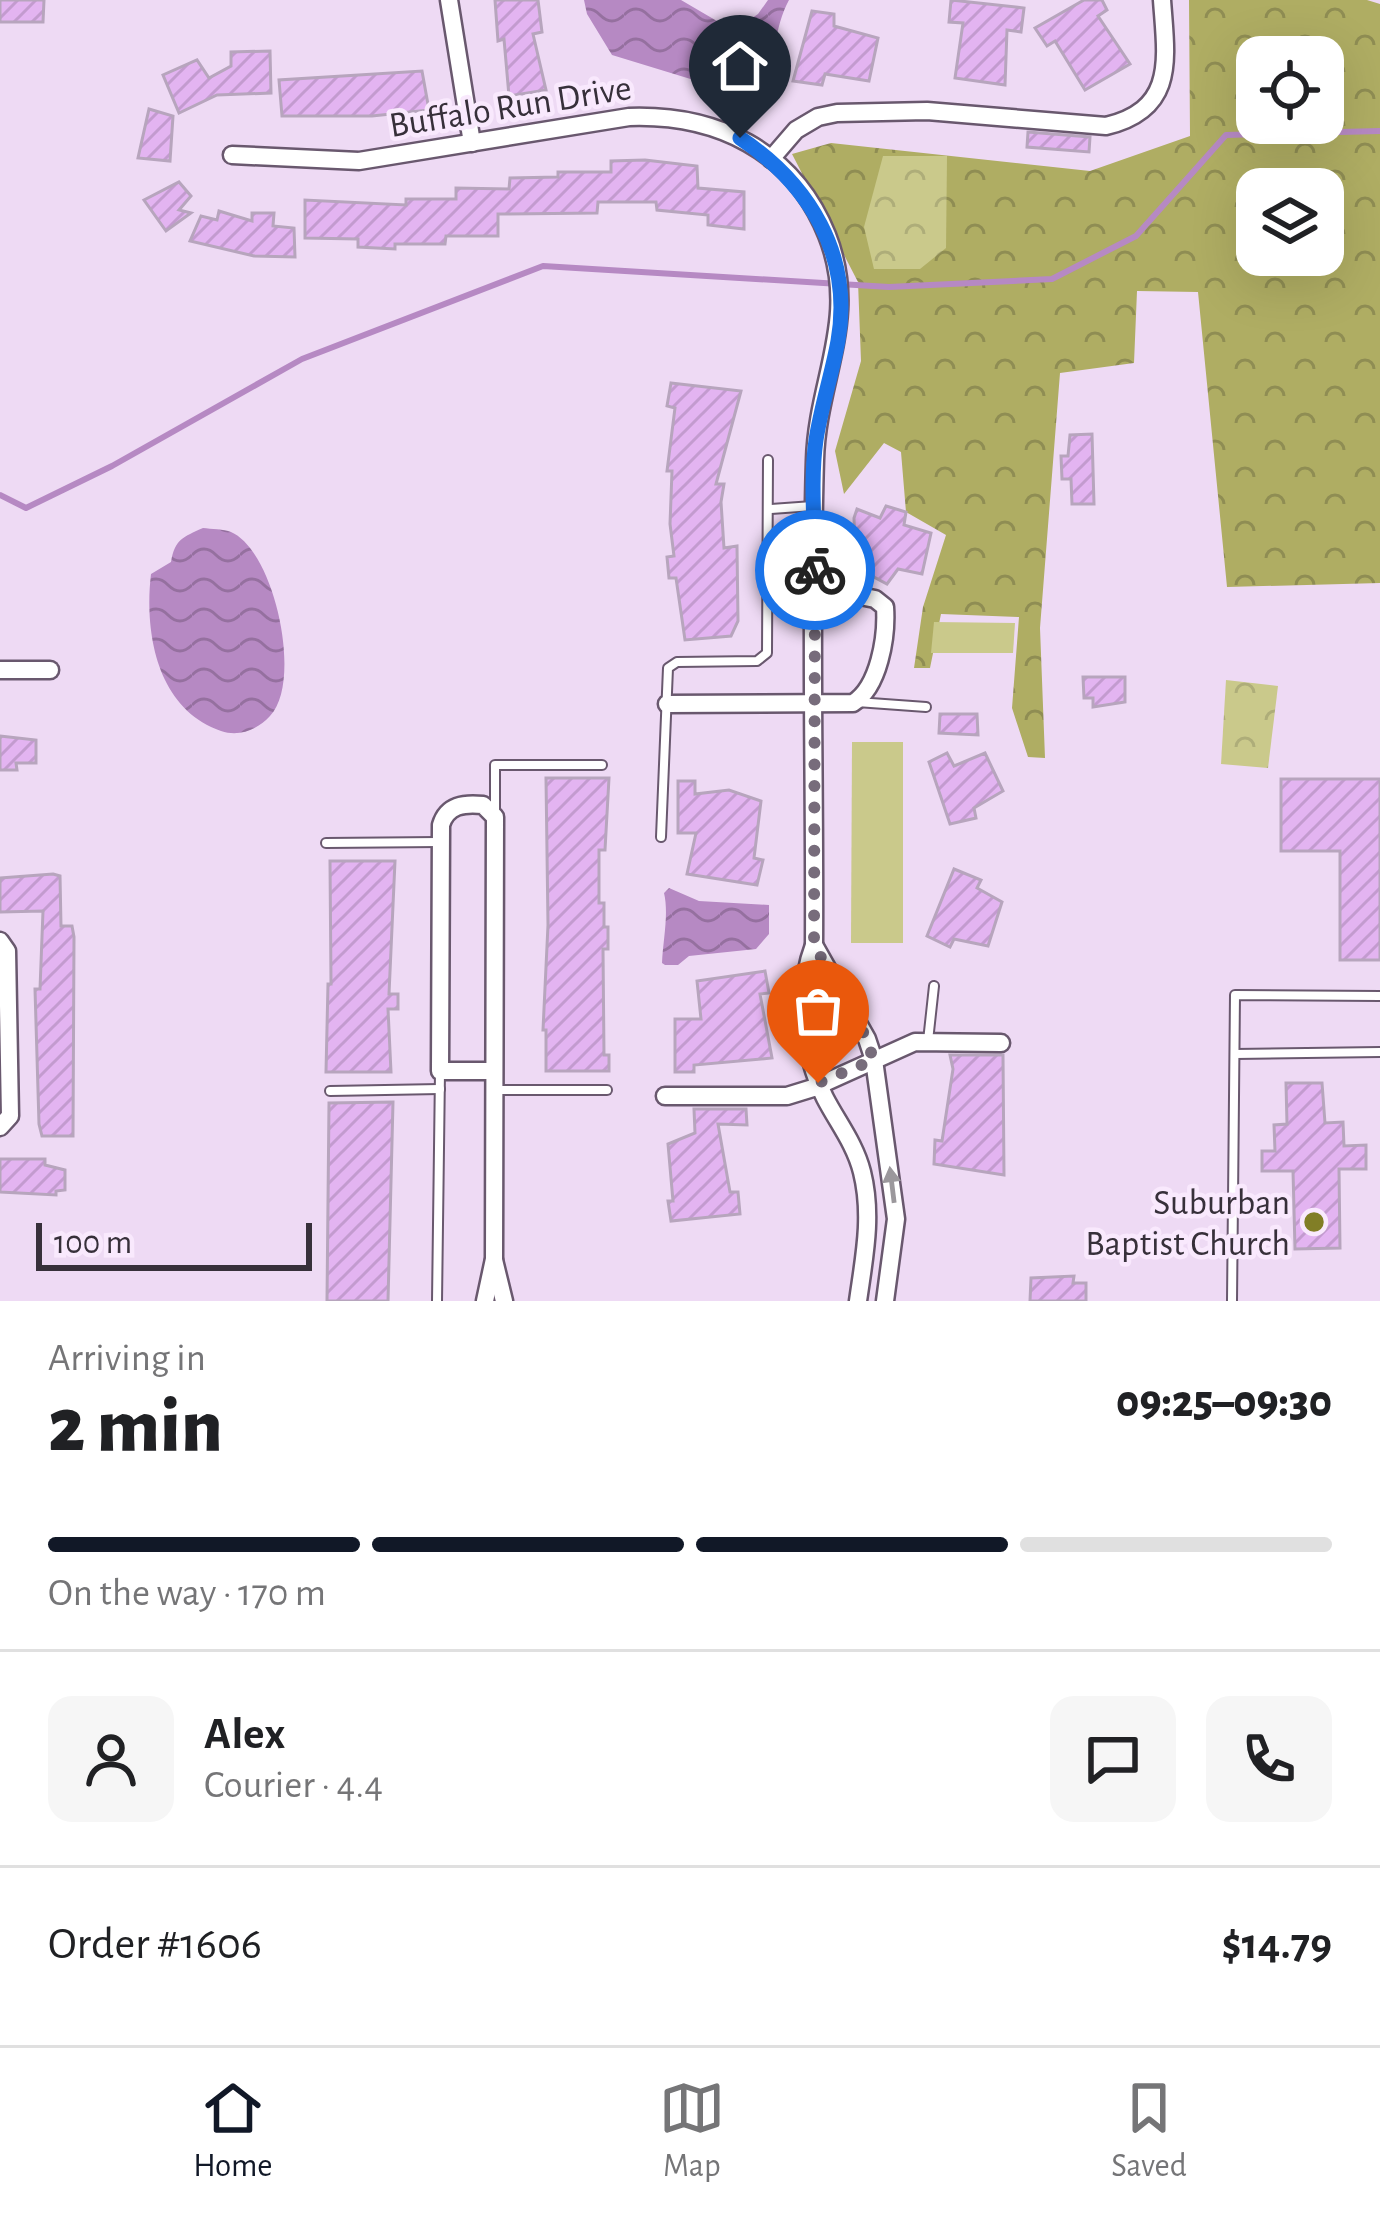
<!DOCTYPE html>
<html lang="en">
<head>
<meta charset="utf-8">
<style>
  body { margin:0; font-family:"Alegreya Sans",sans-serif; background:#f6f6f6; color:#202124; height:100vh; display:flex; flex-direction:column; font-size:45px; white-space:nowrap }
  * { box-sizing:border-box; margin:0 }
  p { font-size:39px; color:#757577 }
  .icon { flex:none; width:66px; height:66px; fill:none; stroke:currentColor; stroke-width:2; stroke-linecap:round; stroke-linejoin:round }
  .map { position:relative; height:1301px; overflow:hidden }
  .details { display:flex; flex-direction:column; background:#fff; flex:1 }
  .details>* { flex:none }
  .tools { position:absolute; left:1236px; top:36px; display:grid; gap:24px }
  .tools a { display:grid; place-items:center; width:108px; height:108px; border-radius:24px; background:#fff; box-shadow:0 12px 48px #0002; font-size:60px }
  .scale { position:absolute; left:36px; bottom:30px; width:276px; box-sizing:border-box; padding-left:12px; border:6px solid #37303a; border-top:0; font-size:33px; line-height:42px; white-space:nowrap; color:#37303a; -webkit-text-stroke:9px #f9e9fd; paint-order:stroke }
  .pin { position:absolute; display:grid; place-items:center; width:102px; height:102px; color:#fff; margin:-123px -51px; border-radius:50% 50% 50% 0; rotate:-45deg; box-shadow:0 0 12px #0007 }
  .pin .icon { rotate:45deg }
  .courier { position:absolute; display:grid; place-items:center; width:120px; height:120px; margin:-60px; border:9px solid #1a73e8; border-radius:50%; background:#fff; color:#222; box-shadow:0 3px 15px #0007 }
  .summary em { font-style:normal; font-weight:800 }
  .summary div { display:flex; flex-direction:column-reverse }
  .summary { display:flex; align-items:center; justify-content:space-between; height:204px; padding:0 48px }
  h1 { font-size:78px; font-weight:800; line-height:90px }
  .bar { display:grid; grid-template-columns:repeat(4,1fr); gap:18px 12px; align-content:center; height:144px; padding:0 48px }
  .bar i { height:15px; border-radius:9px; background:#e0e0e0 }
  .bar .active { background:#111827 }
  .bar p { grid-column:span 4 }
  .line { display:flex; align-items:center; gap:30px; padding:0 48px; border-top:3px solid #e0e0e0 }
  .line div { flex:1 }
  .round { display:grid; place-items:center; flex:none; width:126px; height:126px; border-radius:24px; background:#f6f6f6 }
  .tab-bar { display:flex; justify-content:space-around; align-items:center; height:168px; border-top:3px solid #e0e0e0; background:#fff; font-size:33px; color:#757577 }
  .tab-bar a { display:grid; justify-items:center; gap:6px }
  .tab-bar .active { color:#111827 }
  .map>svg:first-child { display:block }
  .forest { fill:url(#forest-crowns); fill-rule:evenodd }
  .park { fill:url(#park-crowns) }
  .garden { fill:#cac98b }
  .water { fill:url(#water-waves) }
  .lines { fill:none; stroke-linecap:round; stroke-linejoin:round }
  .stream { stroke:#b689c3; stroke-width:6 }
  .building { fill:url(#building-hatch); stroke:#b7a5bd; stroke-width:3 }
  .service-casing { stroke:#69586e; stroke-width:12 }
  .minor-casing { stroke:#69586e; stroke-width:21 }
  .service { stroke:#fff; stroke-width:8 }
  .minor { stroke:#fff; stroke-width:16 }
  .oneway { fill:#9b989c }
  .done { stroke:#776c7b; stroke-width:12; stroke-dasharray:0 21.6 }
  .route { stroke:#1a73e8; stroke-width:15 }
  .poi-dot { fill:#817e26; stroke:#f9e9fd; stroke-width:4.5 }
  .labels { text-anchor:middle; stroke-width:9; stroke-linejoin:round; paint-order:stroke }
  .street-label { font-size:36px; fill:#37303a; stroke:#f9e9fd }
  .poi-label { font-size:36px; fill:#37303a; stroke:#f9e9fd; text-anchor:end }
</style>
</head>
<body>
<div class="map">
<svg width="1380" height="1301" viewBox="0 0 1380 1301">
  <defs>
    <pattern id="forest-crowns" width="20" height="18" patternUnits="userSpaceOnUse" patternTransform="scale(3)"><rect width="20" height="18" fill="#afad63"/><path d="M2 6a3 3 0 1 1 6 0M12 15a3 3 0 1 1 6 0" fill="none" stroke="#8f8d53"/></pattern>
    <pattern id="park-crowns" width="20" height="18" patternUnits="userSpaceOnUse" patternTransform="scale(3)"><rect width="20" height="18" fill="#cac98b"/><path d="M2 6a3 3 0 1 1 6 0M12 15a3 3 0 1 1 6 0" fill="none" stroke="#aead79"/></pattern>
    <pattern id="water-waves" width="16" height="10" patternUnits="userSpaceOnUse" patternTransform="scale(3)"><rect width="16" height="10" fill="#b689c3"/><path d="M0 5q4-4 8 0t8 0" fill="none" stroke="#95709f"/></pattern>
    <pattern id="building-hatch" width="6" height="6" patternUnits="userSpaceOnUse" patternTransform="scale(3)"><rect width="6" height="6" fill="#e3b4f1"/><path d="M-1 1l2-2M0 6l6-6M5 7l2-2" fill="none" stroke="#c39bcf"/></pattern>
  </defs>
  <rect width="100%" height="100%" fill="#eedaf4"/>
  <path class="forest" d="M1189 0H1367L1380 4V583L1227 587 1198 292 1137 291 1134 363 1060 373 1040 628 1045 758 1028 757 1012 708 1019 617 941 614 930 668H914L923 607 946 535 906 512 901 452 884 443 844 494 835 451 861 361 858 282 792 154 831 143 1090 171 1190 136ZM1257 57H1323V123H1257ZM1257 189H1323V255H1257Z"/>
  <g class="park">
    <path d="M883 156H947L946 248 920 269H874L864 227Z"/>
    <path d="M1226 680 1278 686 1268 768 1221 764Z"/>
  </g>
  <g class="garden">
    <path d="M934 622 1015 623 1013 653H931Z"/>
    <path d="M852 742H903V943H851Z"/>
  </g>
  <g class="water">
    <path d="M584 0H681L722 24 739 27 758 14 768 0H789C774 27 775 62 763 92H733L612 55 587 14Z"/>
    <path d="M203 528C211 529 224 529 231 532 275 551 303 682 270 716 257 730 239 737 221 731 157 709 144 633 151 574L171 562C175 539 183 537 203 528Z"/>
    <path d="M669 888 699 901 769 905V934L756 949 689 956 678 965H665L662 963C663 940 669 914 664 893Z"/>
  </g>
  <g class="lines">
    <path class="stream" d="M0 495 26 508 112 466 302 359 543 266 889 287 1052 279 1136 236 1226 135 1380 131"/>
  </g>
  <g class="building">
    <path d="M0 0H44L43 22H0Z"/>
    <path d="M495 0H538L542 32 533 34 546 90 509 96 504 39 498 41Z"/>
    <path d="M951 0 1024 8 1021 32 1007 30 1005 85 955 78 963 23 949 22Z"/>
    <path d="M1084 0H1102L1107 10 1098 16 1130 64 1085 90 1055 41 1047 46 1035 28Z"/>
    <path d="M812 11 834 14V26L878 38 869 81 825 74 822 85 793 81Z"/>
    <path d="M270 51 271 93 217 95 179 113 163 75 197 60 209 78 231 66V52Z"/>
    <path d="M422 71 429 110 372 116H282L279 80Z"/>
    <path d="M149 109 173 116 170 161 138 158Z"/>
    <path d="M1028 132 1090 137 1089 152 1027 147Z"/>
    <path d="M645 160 697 166 698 188 744 192V229L708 225V215L657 210 656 202H598L597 213 498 214V236H446L445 244H395V249L358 247V239L305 238V200L406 205V199H456V188L509 189 510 178 558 177V172H611V161Z"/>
    <path d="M179 182 191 196 179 210 191 213 166 231 144 200Z"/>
    <path d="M219 211 252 221V213H274L273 226 294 228 295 257 254 256 190 241 201 216 217 220Z"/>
    <path d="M671 383 741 391 716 484H724L721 502 724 548 737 546 738 621 731 636 685 640 676 578H669L667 557 674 556 670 524 672 471H667L675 408 667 406Z"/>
    <path d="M1092 434 1094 504H1072L1071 479H1062L1061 456H1068L1070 435Z"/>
    <path d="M886 506 906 512 904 525 931 533 922 574 898 569 887 584 874 577 855 548 854 518 857 509 880 518Z"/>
    <path d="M1083 677H1125V702L1093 707V698H1084Z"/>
    <path d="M940 714H977L978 735 939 733Z"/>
    <path d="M0 736 36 740V763H16L17 770H0Z"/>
    <path d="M947 753 954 766 985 753 1003 791 974 808 976 818 950 824 929 762Z"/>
    <path d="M546 778H609L605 850H599V903H604V927H608V949H603L604 1055H609V1071H546V1030H543L548 925Z"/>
    <path d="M1281 779H1380V960H1340V851H1281Z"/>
    <path d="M678 781H695V794L729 790 761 801 754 858 763 860 757 885 687 874 696 833H678Z"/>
    <path d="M330 861H395L389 994H398V1009H388L391 1072H326L328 984H331Z"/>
    <path d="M954 869 981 880 977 888 1002 902 988 946 954 939 950 947 927 936Z"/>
    <path d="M53 874 60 876 61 926H72L74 937 73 1136H42L39 1124 35 989H40L43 911 0 912V878Z"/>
    <path d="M765 971 769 993 760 994 772 1058 694 1065V1072H675V1019H701L697 981Z"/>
    <path d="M950 1055H1003L1004 1175 934 1164 935 1140 942 1141 953 1069Z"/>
    <path d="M1286 1083H1322L1325 1123 1343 1122 1344 1146 1366 1145V1169H1339L1340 1248 1295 1249 1293 1171H1262V1151H1275L1274 1125 1287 1124Z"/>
    <path d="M393 1102 388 1301H327L329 1103Z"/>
    <path d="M694 1109H746L747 1125 718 1124 730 1192H738L740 1214 671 1221 668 1201H673L668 1144 695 1133Z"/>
    <path d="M0 1159H45V1165L65 1170V1190L56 1191V1195L0 1192Z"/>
    <path d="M1074 1276 1073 1283H1086V1301H1030L1031 1278Z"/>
  </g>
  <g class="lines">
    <g class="service-casing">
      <g id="service">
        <path d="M771 509 813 506"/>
        <path d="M857 702 926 707"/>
        <path d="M495 813V765H602"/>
        <path d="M661 837 668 668 677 662 757 661 767 653 768 460"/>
        <path d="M326 843 439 842"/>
        <path d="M928 1041 934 986"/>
        <path d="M1235 1054 1380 1052"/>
        <path d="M496 1090H607"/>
        <path d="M330 1091 440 1089"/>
        <path d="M437 1301 440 1072"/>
        <path d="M1232 1301 1235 995 1380 996"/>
      </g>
    </g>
    <g class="minor-casing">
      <g id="minor">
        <path d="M449 0 472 143"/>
        <path d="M232 155 359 161 629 117C716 114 793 150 827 235 860 318 817 379 815 460 810 621 815 783 814 945 796 992 803 1053 825 1098 838 1123 855 1144 862 1172 873 1216 864 1258 858 1301"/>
        <path d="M771 159 796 130 818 117 837 113 927 111 1106 126C1177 109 1166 58 1162 0"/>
        <path d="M0 670H50"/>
        <path d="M667 704 853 703C879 687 887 637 885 607L875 599 815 587"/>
        <path d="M0 941 7 951 10 1116 0 1127"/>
        <path d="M814 945 867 1039 874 1060 896 1219 885 1301"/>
        <path d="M665 1096H787L813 1088 915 1042 1001 1043"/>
        <path d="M494 1260 504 1301"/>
        <path d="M485 1301 494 1259 495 817 483 805C464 803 447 805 441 825L440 1071H494"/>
      </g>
    </g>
    <use href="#service" class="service"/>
    <use href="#minor" class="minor"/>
  </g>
  <defs><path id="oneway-solid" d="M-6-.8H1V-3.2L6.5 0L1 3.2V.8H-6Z" transform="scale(3)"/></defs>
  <use class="oneway" href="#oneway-solid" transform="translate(892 1185) rotate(-97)"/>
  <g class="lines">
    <path class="done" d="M815 570 814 945 863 1032 874 1060 818 1083"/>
    <path class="route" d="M740 138C809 184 853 255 838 341 832 374 821 407 816 440 810 482 815 527 815 570"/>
  </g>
  <circle class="poi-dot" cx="1314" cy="1222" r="12"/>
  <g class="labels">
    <g class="street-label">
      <text transform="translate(510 105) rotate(-9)" y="13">Buffalo Run Drive</text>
    </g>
    <g class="poi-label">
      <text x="1290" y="1214">Suburban<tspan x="1290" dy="41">Baptist Church</tspan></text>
    </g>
  </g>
</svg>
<div class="tools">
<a><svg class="icon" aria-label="locate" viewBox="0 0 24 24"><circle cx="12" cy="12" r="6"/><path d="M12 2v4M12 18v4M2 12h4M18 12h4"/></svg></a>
<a><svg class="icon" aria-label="layers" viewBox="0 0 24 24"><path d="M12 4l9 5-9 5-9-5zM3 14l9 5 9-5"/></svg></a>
</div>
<div class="scale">100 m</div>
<div class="pin" style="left:818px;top:1083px;background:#ea580c"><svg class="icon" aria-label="bag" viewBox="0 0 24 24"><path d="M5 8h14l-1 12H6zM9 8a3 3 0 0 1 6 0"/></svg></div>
<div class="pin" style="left:740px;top:138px;background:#1f2937"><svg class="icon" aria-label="home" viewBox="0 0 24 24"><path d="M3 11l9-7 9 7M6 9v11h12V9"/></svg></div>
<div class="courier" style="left:815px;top:570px"><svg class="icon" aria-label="bike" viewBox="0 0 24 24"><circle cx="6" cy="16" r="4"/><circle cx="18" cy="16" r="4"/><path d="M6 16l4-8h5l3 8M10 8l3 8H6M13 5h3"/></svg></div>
</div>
<section class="details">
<div class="summary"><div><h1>2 min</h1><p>Arriving in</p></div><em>09:25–09:30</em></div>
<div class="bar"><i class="active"></i><i class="active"></i><i class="active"></i><i></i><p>On the way · 170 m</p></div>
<div class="line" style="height:216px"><a class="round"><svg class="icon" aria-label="person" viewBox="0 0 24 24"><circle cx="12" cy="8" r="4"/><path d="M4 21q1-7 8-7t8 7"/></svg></a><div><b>Alex</b><p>Courier · 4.4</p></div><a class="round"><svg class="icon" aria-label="chat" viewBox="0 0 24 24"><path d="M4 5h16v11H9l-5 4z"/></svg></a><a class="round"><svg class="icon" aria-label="phone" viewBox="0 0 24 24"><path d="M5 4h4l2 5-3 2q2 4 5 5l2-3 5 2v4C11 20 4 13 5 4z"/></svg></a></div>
<div class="line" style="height:156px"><div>Order #1606</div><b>$14.79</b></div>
</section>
<nav class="tab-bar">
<a class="active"><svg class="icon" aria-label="home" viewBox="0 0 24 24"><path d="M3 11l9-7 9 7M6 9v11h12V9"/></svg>Home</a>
<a><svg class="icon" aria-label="map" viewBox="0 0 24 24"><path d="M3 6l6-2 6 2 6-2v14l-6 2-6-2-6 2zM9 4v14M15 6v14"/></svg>Map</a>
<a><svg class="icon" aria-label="saved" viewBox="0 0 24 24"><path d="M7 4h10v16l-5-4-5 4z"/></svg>Saved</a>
</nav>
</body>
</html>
